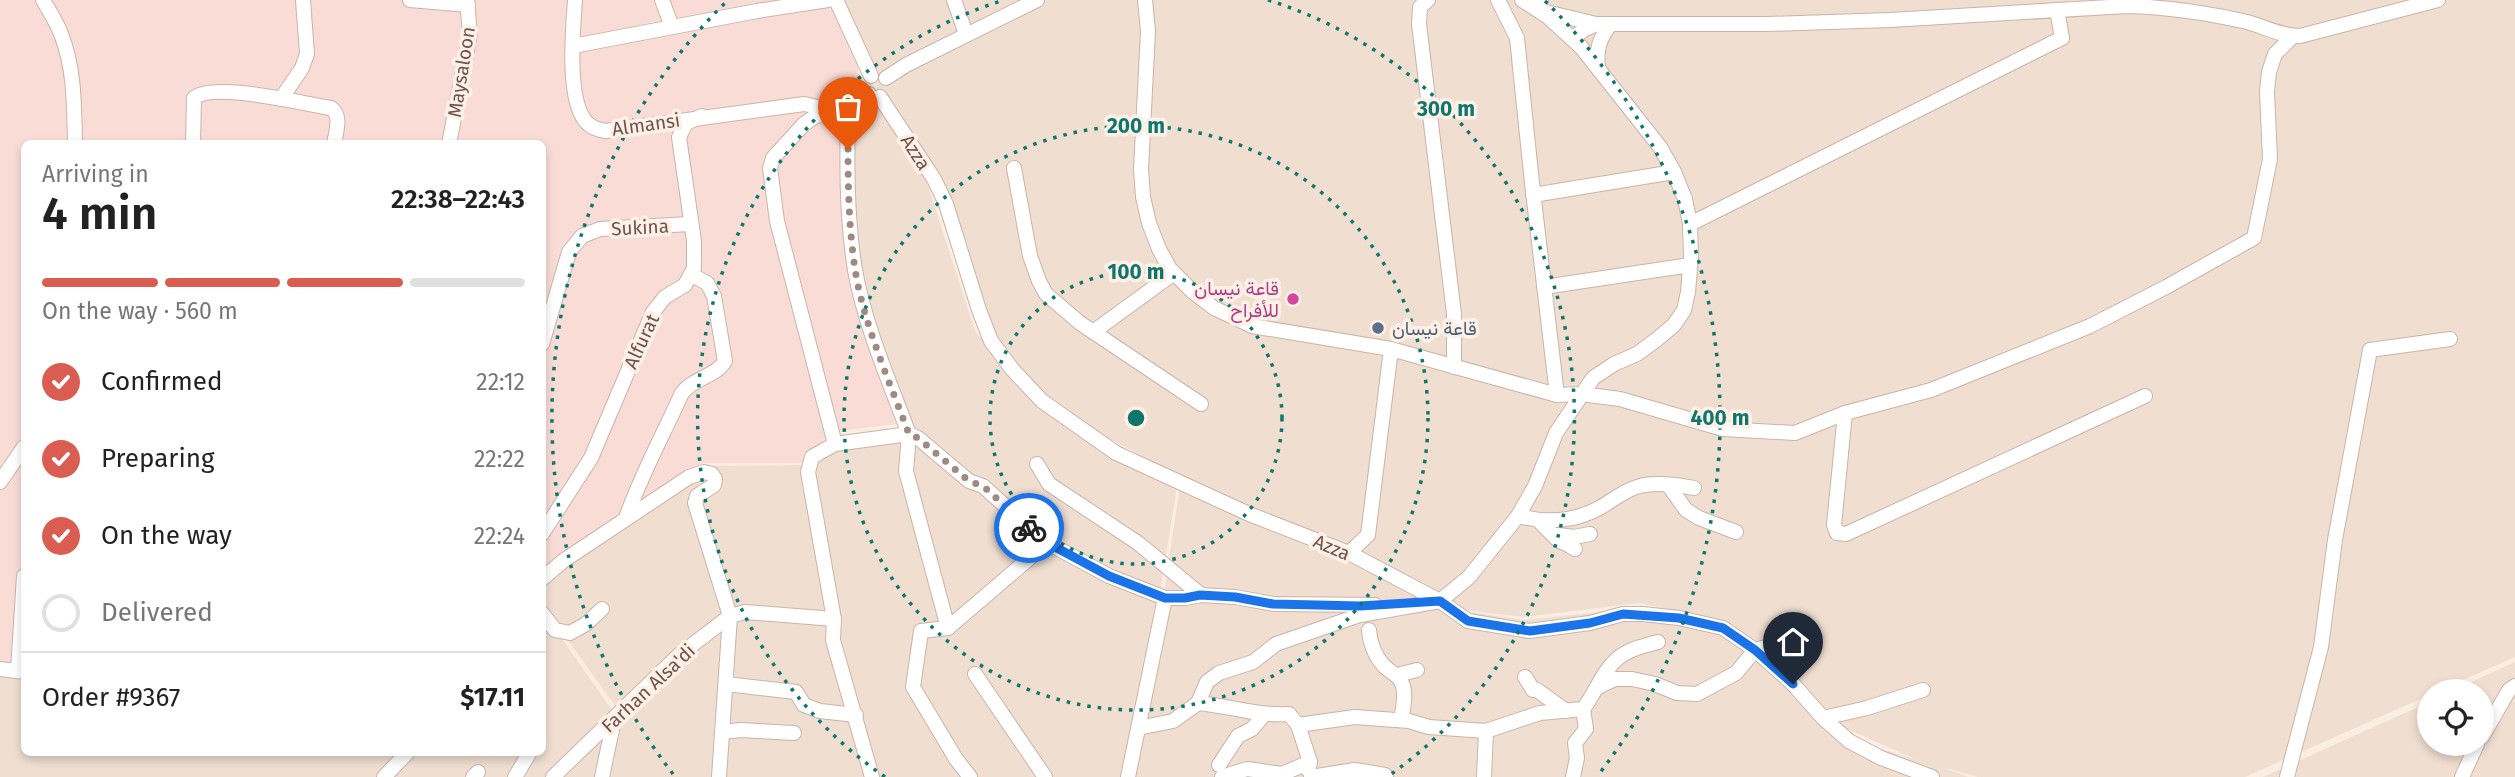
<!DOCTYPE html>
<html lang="en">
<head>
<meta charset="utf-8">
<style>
  body { margin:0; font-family:"Fira Sans",Vazirmatn,sans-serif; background:#f6f6f6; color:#222; height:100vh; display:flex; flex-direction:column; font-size:26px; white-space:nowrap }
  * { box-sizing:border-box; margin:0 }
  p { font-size:23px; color:#767676 }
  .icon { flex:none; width:38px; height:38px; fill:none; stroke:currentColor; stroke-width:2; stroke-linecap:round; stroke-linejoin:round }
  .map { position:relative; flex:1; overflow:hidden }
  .details { position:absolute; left:21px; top:140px; width:525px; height:616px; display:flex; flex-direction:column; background:#fff; border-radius:10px; box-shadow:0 4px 10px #0003 }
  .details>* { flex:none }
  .buttons { position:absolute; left:2417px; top:679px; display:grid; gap:14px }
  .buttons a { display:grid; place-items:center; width:77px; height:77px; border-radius:50%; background:#fff; box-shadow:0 4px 10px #0003; font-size:35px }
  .pin { position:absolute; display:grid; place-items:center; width:60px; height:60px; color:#fff; margin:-72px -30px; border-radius:50% 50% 50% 0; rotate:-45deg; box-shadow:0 0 7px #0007 }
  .pin .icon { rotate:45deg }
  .courier { position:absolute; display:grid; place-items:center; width:70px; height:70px; margin:-35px; border:5px solid #1a73e8; border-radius:50%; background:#fff; color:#222; box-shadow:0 2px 9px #0007 }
  .overview em { font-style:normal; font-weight:600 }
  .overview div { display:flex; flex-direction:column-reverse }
  .overview { display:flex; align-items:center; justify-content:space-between; height:119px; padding:0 21px }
  h1 { font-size:46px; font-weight:600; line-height:52px }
  .bar { display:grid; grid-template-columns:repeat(4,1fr); gap:10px 7px; align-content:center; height:84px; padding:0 21px }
  .bar i { height:9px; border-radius:5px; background:#e0e0e0 }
  .bar .on { background:#d95d51 }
  .bar p { grid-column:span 4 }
  .line { display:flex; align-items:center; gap:18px; padding:0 21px; border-top:2px solid #e0e0e0 }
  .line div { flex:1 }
  ol { padding:0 21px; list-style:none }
  li { display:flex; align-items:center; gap:21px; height:77px }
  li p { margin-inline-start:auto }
  li .icon { padding:7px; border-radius:50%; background:#d95d51; color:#fff; stroke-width:4 }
  li:last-child { color:#767676 }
  li i { width:38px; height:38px; border:4px solid #e0e0e0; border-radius:50% }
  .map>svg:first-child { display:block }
  .residential { fill:#f0ded1 }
  .commercial { fill:#f9dcd6 }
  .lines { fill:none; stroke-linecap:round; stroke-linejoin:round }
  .minor-casing { stroke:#c9b4aa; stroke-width:16 }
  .minor { stroke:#fff; stroke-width:14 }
  .done { stroke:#9f8980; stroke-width:7; stroke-dasharray:0 12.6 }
  .route { stroke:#1a73e8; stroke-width:9 }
  .ring { fill:none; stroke:#0f766e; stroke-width:3.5; stroke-dasharray:3.5 7 }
  .hotel-dot { fill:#d1479c; stroke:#fdf1e7; stroke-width:2.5 }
  .service-dot { fill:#5c6f8a; stroke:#fdf1e7; stroke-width:2.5 }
  .labels { text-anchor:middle; stroke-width:7; stroke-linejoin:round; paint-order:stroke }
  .street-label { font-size:19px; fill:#6e534b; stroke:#fdf1e7 }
  .hotel-label { font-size:19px; fill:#b23c85; stroke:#fdf1e7; text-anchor:end }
  .service-label { font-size:19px; fill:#4e5e75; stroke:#fdf1e7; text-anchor:start }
  .centre { fill:#0f766e; stroke:#fdf1e7; stroke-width:3.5 }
  .ring-label { font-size:21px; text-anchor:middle; font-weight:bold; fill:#0f766e; stroke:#fdf1e7; stroke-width:7; stroke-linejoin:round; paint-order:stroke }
</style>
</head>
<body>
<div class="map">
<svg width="2515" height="777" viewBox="0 0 2515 777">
  <rect width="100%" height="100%" fill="#faede2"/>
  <g class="residential">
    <path d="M844 0H2515V657L2438 691H2429V695L2245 777H1978L1942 767 1968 777H607L616 707 543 606 542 576 703 466 809 465 821 447 908 431 856 256 848 171 858 86 885 113 926 180 975 331 1015 376 1077 425 1178 480 1160 593 1164 594 1181 479 1463 611 1524 620 1646 607 1723 623 1827 721 1872 746 1917 760 1830 721 1756 644 1726 621 1639 603 1524 617 1464 610 1365 556 1183 477 1098 433 1020 376 978 324 933 171 883 105 862 40Z"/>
    <path d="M543 612 612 710 604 777H0V664L24 669V752H542Z"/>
    <path d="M2515 662V777H2263L2429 702V744H2482V691H2452Z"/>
  </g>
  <path class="commercial" d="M0 0H832L859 64 844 177 851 258 904 423 839 431 823 441 806 463H702L543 572 542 144H24V667L0 662Z"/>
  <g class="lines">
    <g class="minor-casing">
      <g id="minor">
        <path d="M43 0C49 11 57 22 61 34 75 69 74 107 75 144"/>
        <path d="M410 0 468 5"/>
        <path d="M575 0C573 29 566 101 587 123 592 128 599 130 606 131L804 104 831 110"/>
        <path d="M662 0 672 27"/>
        <path d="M836 0 871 76"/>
        <path d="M954 0 966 34"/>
        <path d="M1145 0 1148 31 1141 169 1143 197 1149 223 1159 249 1170 269 1193 292 1214 308 1252 326 1391 349 1557 395 1581 394 1620 399 1723 429 1795 433 1845 413 1931 390 2090 326 2166 287 2254 238 2270 159 2267 92 2269 72 2275 54 2293 36"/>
        <path d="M1428 0 1420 7 1419 24 1454 314V367"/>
        <path d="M1498 0 1517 38 1532 183 1557 395"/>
        <path d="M1541 0 1538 10 1596 24"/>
        <path d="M1572 39 1585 29 1597 24H1767L1890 20 2127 6C2167 7 2208 13 2247 22 2265 27 2281 36 2300 36L2438 0"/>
        <path d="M573 46 757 11 828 0"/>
        <path d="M1598 68C1596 50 1599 38 1611 24"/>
        <path d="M886 78 906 65 1037 0"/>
        <path d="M880 97 934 179 946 204 979 310 991 341 1012 369 1042 401 1116 453 1249 514 1349 553 1440 601 1468 621 1529 631 1590 623 1623 614H1643L1679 618 1723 628 1755 650 1793 684 1823 718 1849 741 1881 758 1932 777"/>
        <path d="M281 99 302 68 307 54 303 0"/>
        <path d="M848 103C847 158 846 215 855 270 865 326 889 381 909 434L918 438 969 481 983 486 1044 541"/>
        <path d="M193 144 194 98C213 81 304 104 331 108 342 116 336 131 334 144"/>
        <path d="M449 144 470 34 467 0"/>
        <path d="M1014 168 1030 256 1039 281 1046 294 1080 323 1201 404"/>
        <path d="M1533 195 1674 172"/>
        <path d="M1690 224 2062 38 2057 10"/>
        <path d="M1544 287 1690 265"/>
        <path d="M1093 332 1174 273"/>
        <path d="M542 344 569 252 582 236 600 229 690 224"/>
        <path d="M1845 413 1834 525 1837 533 1846 534 2145 396"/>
        <path d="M909 434 906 471 948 628"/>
        <path d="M835 444 777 221 770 168 773 158 803 125 814 117 869 94"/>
        <path d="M1037 464 1049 484 1138 543 1201 595"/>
        <path d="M0 482 24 447"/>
        <path d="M1669 486 1686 510 1699 518 1736 532"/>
        <path d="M1518 516C1546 523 1575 522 1601 507 1613 500 1626 489 1640 486 1656 482 1678 485 1694 488"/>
        <path d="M626 518C641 475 663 435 682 393 693 378 717 376 725 361L714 296 707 283 692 275"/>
        <path d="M1540 522 1559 541 1567 544 1575 549"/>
        <path d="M542 534 591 458 653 312 665 297 685 285 694 268V241L679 137 686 123 702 116"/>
        <path d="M1558 535 1574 537 1590 534"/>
        <path d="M1349 553 1368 535 1391 349"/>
        <path d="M542 579 563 561 689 477 704 472 712 474 715 479 714 485 697 496 695 503 730 616 719 777"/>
        <path d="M542 613 555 630 570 633 586 624 602 609"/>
        <path d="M948 628 1032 556 1044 541 1109 576 1165 598H1185L1201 595 1235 597 1274 604 1375 605"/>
        <path d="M948 628 921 631 913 687 956 759 970 777"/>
        <path d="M1369 630C1370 643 1375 656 1384 666 1391 673 1400 675 1403 686 1406 697 1403 709 1401 720"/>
        <path d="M0 669 24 672"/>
        <path d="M18 670 24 576"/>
        <path d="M975 674 1045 777"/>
        <path d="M1397 675 1417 670"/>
        <path d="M1525 677 1533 690H1537L1566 711"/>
        <path d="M726 684 796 692 804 705 820 711 856 715"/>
        <path d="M1598 687 1615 679H1632L1655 684 1677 693 1697 694 1736 673 1755 650 1798 638"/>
        <path d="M1198 703C1230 706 1257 716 1289 714L1298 725 1355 717 1409 721 1429 727 1486 731 1540 713 1583 709C1595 694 1602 672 1617 659 1628 649 1644 646 1658 642"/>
        <path d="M1823 718 1867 708 1923 690"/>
        <path d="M1298 725 1310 762 1308 770"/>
        <path d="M1138 728 1173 721 1198 703 1207 682 1219 673 1253 662 1276 644 1360 615 1440 601 1469 577 1518 516 1535 486 1556 433 1593 378 1614 364 1637 354 1656 340 1674 325 1684 310 1688 292 1691 257 1690 224 1685 199 1674 172 1660 147 1581 47 1547 16 1522 0"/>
        <path d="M722 732 741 730 794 733"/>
        <path d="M2482 737 2509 690 2515 686"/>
        <path d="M1219 765 1238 736 1252 729 1264 715"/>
        <path d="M384 777 408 752"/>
        <path d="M473 777 478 772"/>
        <path d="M515 777 530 752"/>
        <path d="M553 777 679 655 730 616 745 612 834 619"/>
        <path d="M602 777 614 720"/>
        <path d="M872 777 833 640 834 619 808 472 812 457 835 444 909 434"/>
        <path d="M1128 777 1165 598"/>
        <path d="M1222 777 1247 769 1282 774 1310 762"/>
        <path d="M1311 777 1355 770 1385 775 1386 777"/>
        <path d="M1484 777 1486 731"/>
        <path d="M1573 777 1577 758 1575 743 1586 729 1583 709"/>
        <path d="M2287 777 2321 647 2335 540 2370 350 2450 339"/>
        <path d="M2462 777 2477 744"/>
      </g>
    </g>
    <use href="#minor" class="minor"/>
  </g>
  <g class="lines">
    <path class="done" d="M848 149C848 189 849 229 855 269 863 322 890 383 909 434L918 438 969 481 983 486 1029 528"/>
    <path class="route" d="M1029 528 1044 541 1109 576 1165 598H1185L1200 595 1235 597 1273 604 1360 606 1440 601 1468 621 1530 631 1590 623 1623 614 1679 618 1723 628 1755 650 1793 684"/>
  </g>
  <g class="ring">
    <circle cx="1136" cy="418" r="146"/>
    <circle cx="1136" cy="418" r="292"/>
    <path d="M885 777A438 438 0 0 1 1004 0M1268 0A438 438 0 0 1 1387 777"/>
    <path d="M673 774A584 584 0 0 1 727 1M1545 1A584 584 0 0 1 1599 774"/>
  </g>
  <circle class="hotel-dot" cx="1293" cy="299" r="7"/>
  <circle class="service-dot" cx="1378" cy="328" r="7"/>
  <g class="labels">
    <g class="street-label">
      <text transform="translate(461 72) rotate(-81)" y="7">Maysaloon</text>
      <text transform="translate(646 124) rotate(-8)" y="7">Almansi</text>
      <text transform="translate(916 152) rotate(57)" y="7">Azza</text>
      <text transform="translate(640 227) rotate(-3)" y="7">Sukina</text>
      <text transform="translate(641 341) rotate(-65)" y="7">Alfurat</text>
      <text transform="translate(1332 547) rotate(23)" y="7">Azza</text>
      <text transform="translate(648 688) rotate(-43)" y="7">Farhan Alsa'di</text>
    </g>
    <g class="hotel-label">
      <text x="1279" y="295">قاعة نيسان<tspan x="1279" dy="22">للأفراح</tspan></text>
    </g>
    <g class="service-label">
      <text x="1392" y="335">قاعة نيسان</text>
    </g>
  </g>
  <circle cx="1136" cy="418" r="10" class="centre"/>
  <g class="ring-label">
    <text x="1446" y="116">300 m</text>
    <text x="1136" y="133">200 m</text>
    <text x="1136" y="279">100 m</text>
    <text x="1720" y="425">400 m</text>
  </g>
</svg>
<div class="buttons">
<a><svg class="icon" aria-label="locate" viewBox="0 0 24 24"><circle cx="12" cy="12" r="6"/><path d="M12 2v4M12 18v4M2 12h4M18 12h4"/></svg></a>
</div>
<div class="pin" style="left:848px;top:149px;background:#ea580c"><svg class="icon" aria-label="bag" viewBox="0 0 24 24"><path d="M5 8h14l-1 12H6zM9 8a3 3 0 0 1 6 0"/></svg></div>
<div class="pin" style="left:1793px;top:684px;background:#1f2937"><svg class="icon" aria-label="home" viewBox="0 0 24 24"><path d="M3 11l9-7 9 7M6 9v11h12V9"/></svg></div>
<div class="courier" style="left:1029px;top:528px"><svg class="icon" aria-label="bike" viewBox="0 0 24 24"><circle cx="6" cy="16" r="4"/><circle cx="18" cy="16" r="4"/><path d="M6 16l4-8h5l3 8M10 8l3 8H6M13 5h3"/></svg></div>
<section class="details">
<div class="overview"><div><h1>4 min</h1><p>Arriving in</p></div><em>22:38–22:43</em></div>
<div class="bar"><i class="on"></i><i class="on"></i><i class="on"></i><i></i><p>On the way · 560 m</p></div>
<ol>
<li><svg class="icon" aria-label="check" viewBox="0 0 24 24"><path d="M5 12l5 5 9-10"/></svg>Confirmed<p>22:12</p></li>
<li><svg class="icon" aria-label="check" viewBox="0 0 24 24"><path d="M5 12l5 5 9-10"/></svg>Preparing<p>22:22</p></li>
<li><svg class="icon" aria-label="check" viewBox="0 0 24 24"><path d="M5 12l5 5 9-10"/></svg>On the way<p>22:24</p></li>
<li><i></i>Delivered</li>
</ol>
<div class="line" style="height:91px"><div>Order #9367</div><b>$17.11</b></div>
</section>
</div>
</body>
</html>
